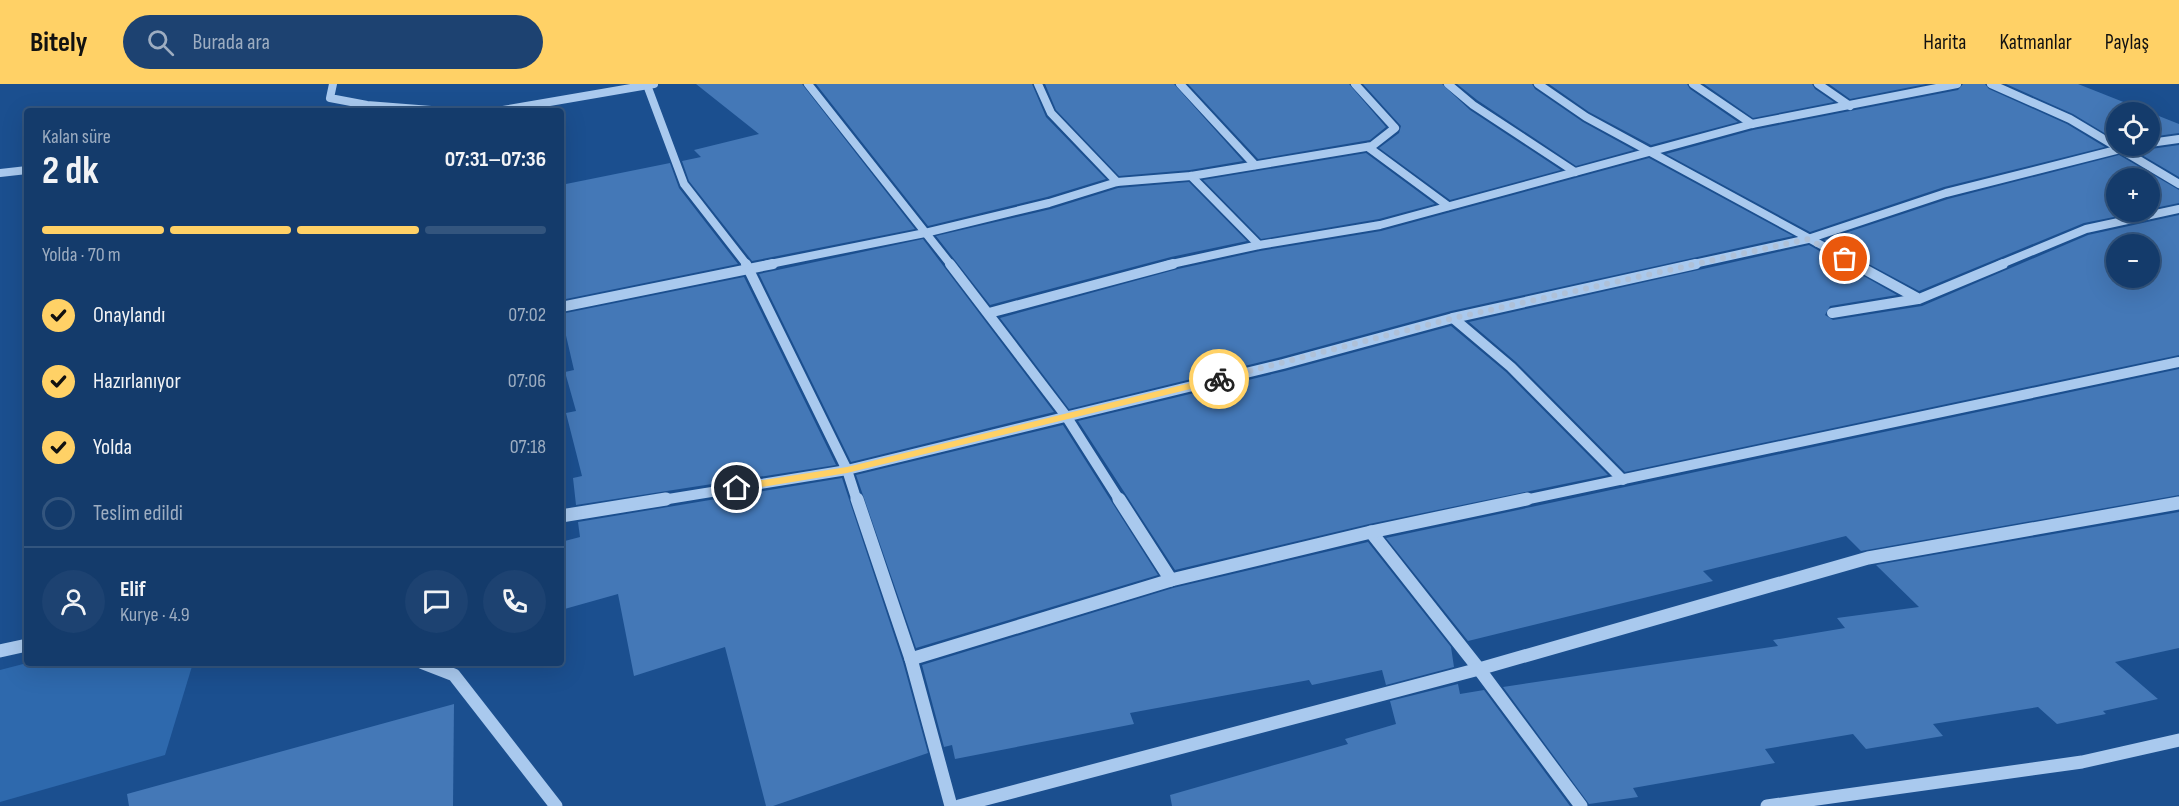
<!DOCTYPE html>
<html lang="tr">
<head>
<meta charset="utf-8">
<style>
  body { margin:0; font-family:"Sofia Sans Condensed",sans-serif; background:#1d4271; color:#f1f3f6; height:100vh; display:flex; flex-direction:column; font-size:22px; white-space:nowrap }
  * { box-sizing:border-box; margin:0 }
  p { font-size:20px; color:#9dadc1 }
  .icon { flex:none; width:33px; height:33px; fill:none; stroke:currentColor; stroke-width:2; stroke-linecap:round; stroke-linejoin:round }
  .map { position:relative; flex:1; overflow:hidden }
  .details { position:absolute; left:24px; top:24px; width:540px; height:558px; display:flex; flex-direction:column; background:#143b6b; border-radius:6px; box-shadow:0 6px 24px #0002,0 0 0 2px #33557e }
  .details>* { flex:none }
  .fabs { position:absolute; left:2106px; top:18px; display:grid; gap:12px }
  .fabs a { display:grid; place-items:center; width:54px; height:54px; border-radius:50%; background:#143b6b; box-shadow:0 6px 24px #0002,0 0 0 2px #33557e; font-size:30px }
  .pin { position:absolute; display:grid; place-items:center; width:51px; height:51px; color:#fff; margin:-26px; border:3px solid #fff; border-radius:50%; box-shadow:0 2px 6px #0007 }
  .courier { position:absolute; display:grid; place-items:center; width:60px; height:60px; margin:-30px; border:4px solid #ffd166; border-radius:50%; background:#fff; color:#222; box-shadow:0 2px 8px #0007 }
  .head em { font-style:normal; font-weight:700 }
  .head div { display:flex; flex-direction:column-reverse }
  .head { display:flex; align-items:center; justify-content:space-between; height:102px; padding:0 18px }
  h1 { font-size:39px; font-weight:700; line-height:45px }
  .bar { display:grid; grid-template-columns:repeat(4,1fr); gap:9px 6px; align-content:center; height:72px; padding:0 18px }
  .bar i { height:8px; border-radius:4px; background:#33557e }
  .bar .active { background:#ffd166 }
  .bar p { grid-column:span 4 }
  .line { display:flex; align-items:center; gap:15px; padding:0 18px; border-top:2px solid #33557e }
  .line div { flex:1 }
  .round { display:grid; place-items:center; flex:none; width:63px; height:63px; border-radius:32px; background:#1d4271 }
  ol { padding:0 18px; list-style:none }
  li { display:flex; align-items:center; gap:18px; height:66px }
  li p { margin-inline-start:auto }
  li .icon { padding:6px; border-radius:50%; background:#ffd166; color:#111; stroke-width:4 }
  li:last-child { color:#9dadc1 }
  li i { width:33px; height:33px; border:3px solid #33557e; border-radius:50% }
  header { display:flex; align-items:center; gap:36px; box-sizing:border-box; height:84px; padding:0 30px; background:#ffd166; color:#111 }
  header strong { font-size:28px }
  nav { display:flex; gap:33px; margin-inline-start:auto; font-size:21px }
  .search { width:420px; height:54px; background:#1d4271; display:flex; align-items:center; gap:15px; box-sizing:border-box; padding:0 21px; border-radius:33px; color:#9dadc1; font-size:22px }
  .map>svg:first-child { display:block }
  .green { fill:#2e69ad }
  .building { fill:#4478b7; fill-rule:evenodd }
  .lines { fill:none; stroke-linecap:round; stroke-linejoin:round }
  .minor-far2 { stroke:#a9c9ee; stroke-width:8 }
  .minor-far1 { stroke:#a9c9ee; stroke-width:10 }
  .minor { stroke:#a9c9ee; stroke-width:13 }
  .route { fill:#ffd166 }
  .done { stroke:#afc1d8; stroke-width:6; stroke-dasharray:0 10.8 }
</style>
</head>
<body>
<header>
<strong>Bitely</strong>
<div class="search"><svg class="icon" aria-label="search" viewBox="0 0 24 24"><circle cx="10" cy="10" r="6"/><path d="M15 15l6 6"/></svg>Burada ara</div>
<nav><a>Harita</a><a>Katmanlar</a><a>Paylaş</a></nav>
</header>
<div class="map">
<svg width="2179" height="722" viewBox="0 0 2179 722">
  <rect width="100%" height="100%" fill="#1b4f8f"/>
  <path class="green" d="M27 579H193L165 671 0 718V586Z"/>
  <g class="building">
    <path d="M696 0H802L915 145 752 177 689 97 682 77 701 73 694 66 759 50Z"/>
    <path d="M816 0H1032L1046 33 1106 95 1047 113 928 142Z"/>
    <path d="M1045 0H1174L1243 77 1190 86 1119 92 1056 26Z"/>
    <path d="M1188 0H1349L1386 43 1370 56 1258 75Z"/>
    <path d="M1363 0H1442L1470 26 1561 86 1450 116 1379 64 1399 49 1401 42Z"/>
    <path d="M1457 0H1532L1535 5 1583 38 1634 66 1576 82 1477 16Z"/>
    <path d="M1549 0H1687L1690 5 1738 38 1651 61 1589 28Z"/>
    <path d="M1704 0H1812L1815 5 1834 18 1753 34Z"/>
    <path d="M1829 0H1926L1850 15Z"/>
    <path d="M1963 0H1985L1989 5 2067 40 2105 63 1944 103 1810 148 1666 70 1753 46 1958 6Z"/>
    <path d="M2006 0H2078L2179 40V49L2150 53V28H2116V56L2073 30Z"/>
    <path d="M2179 61V93L2135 67 2138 62 2151 65Z"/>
    <path d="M1366 69 1435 120 1379 135 1261 155 1203 96Z"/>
    <path d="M2119 71 2179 106V119L2150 125V94H2116V128H2139L2084 139 1919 207 1824 156 1948 115Z"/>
    <path d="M1649 74 1793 152 1451 227 1281 273 1069 325 1000 234 1178 185 1260 167 1381 147Z"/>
    <path d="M670 79 679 104 738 180 561 216V101Z"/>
    <path d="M1189 98 1247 157 1171 173 990 221 936 152 1051 125 1118 104Z"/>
    <path d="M2179 131V271L1625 388 1516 278 1469 238 1809 161 1897 211 1830 222 1825 231 1833 236 1922 222 2088 151ZM2116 160H2150V194H2116Z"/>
    <path d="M923 155 1054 328 851 378 759 190Z"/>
    <path d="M744 193 836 381 576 421 573 394 582 392 566 329 576 327 565 288 574 286 561 230Z"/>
    <path d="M1451 242 1506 288 1608 391 1369 440 1175 486 1078 337 1285 287Z"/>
    <path d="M2179 285V411L1861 467 1846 452 1703 487 1713 497 1468 557 1386 454Z"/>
    <path d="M1063 341 1158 491 916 564 856 391Z"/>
    <path d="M842 394 903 578 928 669 773 722H766L725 563 634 592 618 510 561 526V458L580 453 578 438Z"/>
    <path d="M2179 428V564L2115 578 2158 615 2103 627 2106 630 2057 640 2038 623 1933 640 1943 652 1866 665 1853 650 1765 665 1775 679 1633 704 1638 713 1589 720 1503 603 1778 562 1773 556 1845 544 1837 534 1919 523 1876 481Z"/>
    <path d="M1368 458 1451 563 1454 583 1386 601 1382 586 1312 601 1309 596 1130 629 1134 640 955 675 952 661 944 663 922 581 1173 504Z"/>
    <path d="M1458 600 1460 610 1484 606 1570 722H1172L1170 711 1348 660 1345 655 1396 640 1390 617Z"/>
    <path d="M454 620 453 722H129L127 710Z"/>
  </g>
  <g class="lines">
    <g class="minor-far2">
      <path d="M333 0 330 14 367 21 444 27"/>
      <path d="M808 0 951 181"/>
      <path d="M1038 0 1051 29 1117 98"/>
      <path d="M1180 0 1255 81"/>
      <path d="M1448 0 1473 21 1575 88"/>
      <path d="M1538 0 1586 33 1858 181"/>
      <path d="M1693 0 1752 40"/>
      <path d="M1818 0 1850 22"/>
      <path d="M1991 0 2070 35 2179 100"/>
      <path d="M647 1 684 100 747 181"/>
      <path d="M497 27 654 0"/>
      <path d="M2150 59 2179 55"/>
      <path d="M1368 63 1448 122"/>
      <path d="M0 89 27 86"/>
      <path d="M1191 92 1259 161"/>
      <path d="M765 181 925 149 1049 119 1117 98 1191 92 1372 62 1395 44 1355 0"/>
      <path d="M1167 181 1259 161 1380 141 1752 40 1957 0"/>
      <path d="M1689 181 1808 155 1946 109 2132 62"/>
      <path d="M1999 181 2086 145 2179 125"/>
    </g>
    <g class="minor-far1">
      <path d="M746 180 847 386 857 417"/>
      <path d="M950 180 1066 332 1120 417"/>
      <path d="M1855 180 1919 215 2003 180"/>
      <path d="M561 223 773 180"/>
      <path d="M989 229 1173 180"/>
      <path d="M1832 229 1918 215"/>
      <path d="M1453 234 1511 283 1623 396"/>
      <path d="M656 417 847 386 1283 280 1453 234 1696 180"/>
      <path d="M1520 417 2179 278"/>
    </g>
    <g class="minor">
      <path d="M857 415 911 575 951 722"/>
      <path d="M1119 415 1171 496"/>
      <path d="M561 432 666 415"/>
      <path d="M1371 448 1479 585 1581 722"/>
      <path d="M0 567 27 561"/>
      <path d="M911 575 1171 496 1371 448 1527 415"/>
      <path d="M423 579 454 591 556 722"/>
      <path d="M959 722 1479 585 1868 474 2179 419"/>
      <path d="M1767 722 2082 678 2179 656"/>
    </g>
  </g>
  <path class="route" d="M1219 292 1224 295 1223 297 847 389 737 407 732 404 737 400 847 383Z"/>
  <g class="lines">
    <path class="done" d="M1219 295 1454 234 1808 155 1845 175"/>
  </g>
</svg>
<div class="fabs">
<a><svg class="icon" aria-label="locate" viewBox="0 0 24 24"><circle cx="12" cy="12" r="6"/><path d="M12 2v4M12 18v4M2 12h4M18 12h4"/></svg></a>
<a>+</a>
<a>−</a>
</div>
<div class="pin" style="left:1845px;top:175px;background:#ea580c"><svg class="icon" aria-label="bag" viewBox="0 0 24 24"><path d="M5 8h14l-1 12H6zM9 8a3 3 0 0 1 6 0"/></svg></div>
<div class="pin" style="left:737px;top:404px;background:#1f2937"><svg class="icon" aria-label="home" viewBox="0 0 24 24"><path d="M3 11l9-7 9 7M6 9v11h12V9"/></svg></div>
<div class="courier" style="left:1219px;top:295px"><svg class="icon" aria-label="bike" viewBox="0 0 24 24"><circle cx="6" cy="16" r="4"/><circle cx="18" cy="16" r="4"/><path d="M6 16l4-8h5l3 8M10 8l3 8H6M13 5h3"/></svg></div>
<section class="details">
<div class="head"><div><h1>2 dk</h1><p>Kalan süre</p></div><em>07:31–07:36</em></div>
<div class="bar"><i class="active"></i><i class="active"></i><i class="active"></i><i></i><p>Yolda · 70 m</p></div>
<ol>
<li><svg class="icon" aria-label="check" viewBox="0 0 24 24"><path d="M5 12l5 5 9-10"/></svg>Onaylandı<p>07:02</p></li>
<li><svg class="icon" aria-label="check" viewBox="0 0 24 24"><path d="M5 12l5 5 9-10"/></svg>Hazırlanıyor<p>07:06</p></li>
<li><svg class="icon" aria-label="check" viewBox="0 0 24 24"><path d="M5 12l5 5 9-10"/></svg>Yolda<p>07:18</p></li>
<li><i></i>Teslim edildi</li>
</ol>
<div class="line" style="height:108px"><a class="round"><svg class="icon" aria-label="person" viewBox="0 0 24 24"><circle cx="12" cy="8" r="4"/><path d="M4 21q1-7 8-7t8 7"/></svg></a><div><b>Elif</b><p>Kurye · 4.9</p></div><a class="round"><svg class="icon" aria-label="chat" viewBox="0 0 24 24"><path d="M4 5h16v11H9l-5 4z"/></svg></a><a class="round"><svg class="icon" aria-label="phone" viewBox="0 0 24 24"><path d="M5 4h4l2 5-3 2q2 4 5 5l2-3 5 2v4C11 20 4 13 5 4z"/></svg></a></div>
</section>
</div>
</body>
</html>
